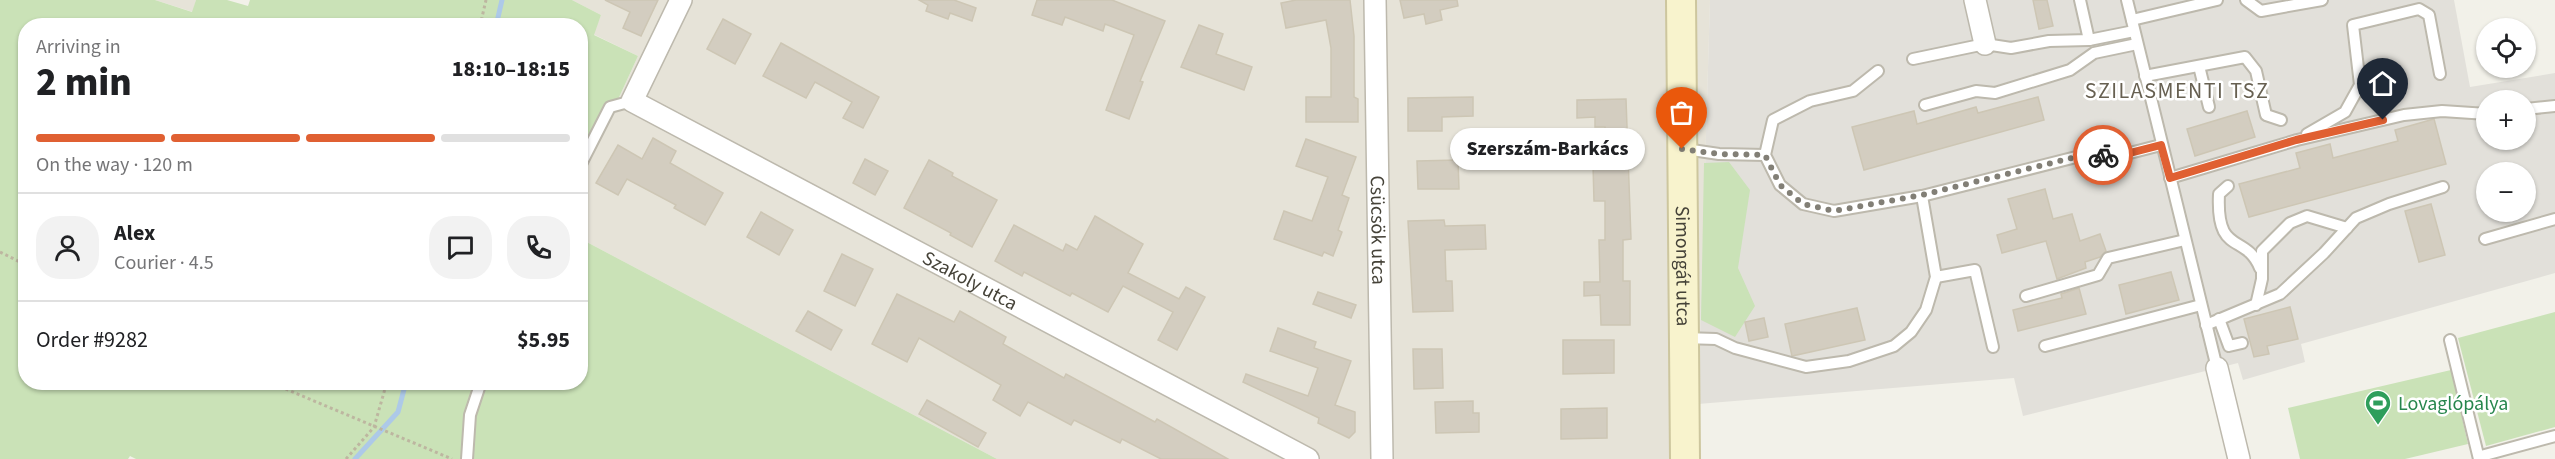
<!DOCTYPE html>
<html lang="en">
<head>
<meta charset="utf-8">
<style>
  body { margin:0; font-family:"Source Sans 3",sans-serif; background:#f2f2f2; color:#202124; height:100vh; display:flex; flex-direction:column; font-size:22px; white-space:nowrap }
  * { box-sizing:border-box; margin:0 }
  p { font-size:20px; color:#757577 }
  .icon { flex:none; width:33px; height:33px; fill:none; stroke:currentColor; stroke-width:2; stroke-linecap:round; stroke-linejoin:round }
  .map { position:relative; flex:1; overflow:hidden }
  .sheet { position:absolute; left:18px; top:18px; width:570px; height:372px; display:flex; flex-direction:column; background:#fff; border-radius:24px; box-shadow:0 2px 4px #0004 }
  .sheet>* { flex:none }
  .controls { position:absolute; left:2476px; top:18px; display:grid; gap:12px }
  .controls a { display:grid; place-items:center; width:60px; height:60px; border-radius:50%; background:#fff; box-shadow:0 2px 4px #0004; font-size:30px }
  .pin { position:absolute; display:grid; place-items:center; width:51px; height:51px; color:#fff; margin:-62px -26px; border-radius:50% 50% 50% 0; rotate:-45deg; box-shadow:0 0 6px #0007 }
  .pin .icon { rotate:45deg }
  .courier { position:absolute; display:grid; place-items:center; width:60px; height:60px; margin:-30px; border:4px solid #e06032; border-radius:50%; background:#fff; color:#222; box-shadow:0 2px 8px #0007 }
  .bubble { position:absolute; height:42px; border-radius:21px; background:#fff; box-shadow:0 2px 4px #0004; font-size:20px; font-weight:800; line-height:42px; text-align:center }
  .head em { font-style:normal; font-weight:800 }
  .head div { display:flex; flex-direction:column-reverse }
  .head { display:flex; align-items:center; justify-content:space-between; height:102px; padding:0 18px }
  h1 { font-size:39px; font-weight:800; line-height:45px }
  .bar { display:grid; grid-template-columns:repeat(4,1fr); gap:9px 6px; align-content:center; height:72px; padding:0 18px }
  .bar i { height:8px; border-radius:4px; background:#e0e0e0 }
  .bar .current { background:#e06032 }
  .bar p { grid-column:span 4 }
  .line { display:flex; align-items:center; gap:15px; padding:0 18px; border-top:2px solid #e0e0e0 }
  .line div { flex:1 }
  .round { display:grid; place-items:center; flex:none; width:63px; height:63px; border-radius:24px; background:#f2f2f2 }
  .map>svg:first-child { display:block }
  .residential { fill:#e6e3d8 }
  .industrial { fill:#e2e0da; fill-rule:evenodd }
  .green { fill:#cae2b7 }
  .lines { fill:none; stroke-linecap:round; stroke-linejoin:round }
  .stream { stroke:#adc9e8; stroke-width:5 }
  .building { fill:#d3cdc0; stroke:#cdc6b4; stroke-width:1.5 }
  .lane-casing { stroke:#bdb9ad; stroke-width:14 }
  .street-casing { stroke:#bdb9ad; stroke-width:24 }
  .secondary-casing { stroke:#cdc69e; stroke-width:32 }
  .path { stroke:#bdb6a0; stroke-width:3; stroke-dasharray:3 3; stroke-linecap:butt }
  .lane { stroke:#fff; stroke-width:10 }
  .street { stroke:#fff; stroke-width:21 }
  .secondary { stroke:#f8f3cd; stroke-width:28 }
  .done { stroke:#827f76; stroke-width:6; stroke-dasharray:0 10.8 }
  .route { stroke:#e06032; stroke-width:8 }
  .labels { text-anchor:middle; stroke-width:5; stroke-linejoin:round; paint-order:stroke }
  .street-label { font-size:20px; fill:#454238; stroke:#fff }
  .leisure-label { font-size:20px; fill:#27864d; stroke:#fff; text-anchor:start }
  .quarter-label { font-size:22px; letter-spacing:1.5px; fill:#676051; stroke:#fff }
</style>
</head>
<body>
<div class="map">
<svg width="2555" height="459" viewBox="0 0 2555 459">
  <rect width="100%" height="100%" fill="#f2f1e9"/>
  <g class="residential">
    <path d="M155 0H196L193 12Z"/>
    <path d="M572 0H1710L1698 404 1673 459H997L581 239V180L638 56 593 34 601 15Z"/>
  </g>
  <path class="industrial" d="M1710 0H2454L2470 87 2555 73V273L2301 344 2305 362 2243 380 2238 363 2023 416 2014 378 1698 404ZM2487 100H2526V140H2487ZM2487 172H2526V212H2487Z"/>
  <g class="green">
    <path d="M0 0H155L192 12 196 0H227L248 6 250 0H572L601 15 594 35 638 56 581 180 580 26H26V382H580L581 239 997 459H136L130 456 128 459H0Z"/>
    <path d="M1729 162 1750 190 1738 268 1755 306 1735 337 1701 320 1704 163Z"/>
    <path d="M2555 312V427L2486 446 2458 338Z"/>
    <path d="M2451 370 2468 444 2405 459H2300L2288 408Z"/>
  </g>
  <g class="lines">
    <g class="stream">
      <path d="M496 26 502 0"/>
      <path d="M355 459 398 412 406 382"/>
    </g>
  </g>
  <g class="building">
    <path d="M605 0H658L641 36 623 28 630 12Z"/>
    <path d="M919 0H954L976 8 972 21 950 13 948 19 926 11 928 5Z"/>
    <path d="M1037 0H1112L1165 21 1140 81 1143 82 1129 119 1106 110 1134 35 1105 24 1103 31 1065 17 1062 25 1032 15Z"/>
    <path d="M1296 0H1350L1354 36V97L1358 99V122H1306V97H1331V48L1326 20 1286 28 1281 3Z"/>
    <path d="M1400 0H1457L1458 6 1440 10 1442 20 1426 24 1424 14 1404 18Z"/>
    <path d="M2033 0H2047L2053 26 2039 29Z"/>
    <path d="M723 19 751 34 735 64 707 49Z"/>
    <path d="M1199 25 1223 34 1216 54 1252 67 1244 90 1181 67Z"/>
    <path d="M781 43 879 97 863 128 843 118 852 102 815 82 806 98 763 76Z"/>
    <path d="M1473 97V116L1442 117V131H1408V98Z"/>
    <path d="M2038 97 2044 120 1864 170 1852 127 1914 111 1917 124 1976 107 1978 113Z"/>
    <path d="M1626 99 1631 239 1623 240V281H1630V325H1601L1600 295 1584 296V282H1600L1599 240H1605V201H1594L1593 165H1605V127H1595V117L1577 118V100Z"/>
    <path d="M2247 111 2255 137 2195 156 2187 129Z"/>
    <path d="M2434 119 2446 164 2249 217 2239 184 2300 168 2296 153 2330 144 2333 158 2398 141 2395 130Z"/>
    <path d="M653 138 676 151 670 163 723 193 705 225 674 208 676 205 627 179 618 195 596 183 618 145 642 159Z"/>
    <path d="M1306 139 1356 157 1342 195 1349 198 1338 230 1342 232 1333 256 1324 252 1322 256 1274 239 1284 211 1312 221 1328 177 1296 166Z"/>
    <path d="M865 159 888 171 875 195 853 183Z"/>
    <path d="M929 160 953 173 952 176 997 200 972 247 950 235 951 233 904 208Z"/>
    <path d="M1458 160 1459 189H1418L1417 161Z"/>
    <path d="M2045 189 2053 219 2072 214 2080 241 2100 234 2106 251 2100 257 2085 262 2086 268 2057 279 2046 241 2002 253 1997 235 2017 229 2008 199Z"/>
    <path d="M2431 204 2445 255 2419 262 2405 211Z"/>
    <path d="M761 212 793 230 779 255 747 237Z"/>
    <path d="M1095 216 1143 244 1128 273 1179 299 1186 287 1205 297 1177 350 1158 340 1173 312 1123 286 1108 312 1072 293 1070 296 1024 272 1022 276 995 261 1014 225 1063 251 1066 244 1077 250Z"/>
    <path d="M1444 220 1445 226 1485 225 1486 249 1445 250 1446 281H1452L1453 311 1413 312 1408 221Z"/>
    <path d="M842 254 873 269 855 306 824 291Z"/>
    <path d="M2171 272 2179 300 2126 314 2119 285Z"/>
    <path d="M2079 288 2086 314 2018 331 2013 310 2062 298 2061 294Z"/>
    <path d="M1318 292 1356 305 1351 318 1313 304Z"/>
    <path d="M897 294 954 322 960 311 1006 337 1003 344 1064 378 1066 374 1155 422 1157 419 1228 459H1161L1122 439 1120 443 1074 420 1071 425 1028 402 1020 416 993 400 1001 385 919 338 907 362 872 344Z"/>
    <path d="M2290 307 2298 339 2267 346 2269 354 2254 357 2244 319Z"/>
    <path d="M1857 308 1865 340 1792 356 1785 324Z"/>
    <path d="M808 311 842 330 831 350 796 331Z"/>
    <path d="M1764 318 1768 337 1749 341 1745 322Z"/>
    <path d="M1278 328 1316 342 1314 348 1351 361 1335 405 1355 412V432L1349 438 1318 423 1319 418 1243 382 1246 374 1308 396 1318 368 1270 351Z"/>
    <path d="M1563 340H1614V373L1563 374Z"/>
    <path d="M1413 349H1442L1443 388 1414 389Z"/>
    <path d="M927 400 986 433 978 447 919 414Z"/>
    <path d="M1473 401V413H1479V432L1436 433 1435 402Z"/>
    <path d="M1607 408V438L1561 439V409Z"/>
  </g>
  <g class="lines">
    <g class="lane-casing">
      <g id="lane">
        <path d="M2080 0 2089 40"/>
        <path d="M2127 0 2217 368"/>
        <path d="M2246 0 2261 11 2322 0"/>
        <path d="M2132 20 2217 0"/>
        <path d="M1913 59 1985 44 2011 48 2049 41 2089 40 2134 31"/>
        <path d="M2199 66 2209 107"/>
        <path d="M1878 71 1853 91 1810 101 1773 120 1765 155 1780 185 1803 204 1834 211 1922 196 2084 155H2122L2161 145"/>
        <path d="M2145 76 2245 57 2256 71 2266 115 2281 120"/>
        <path d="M1925 105 1976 91 1995 93 2070 70 2094 53 2137 44"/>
        <path d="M2526 109 2555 106"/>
        <path d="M2307 134 2345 112 2360 85 2353 25 2419 9 2429 15 2440 74"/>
        <path d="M1685 149 1719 154 1765 155"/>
        <path d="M580 166 610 107 632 101"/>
        <path d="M2170 178 2297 140 2404 115 2442 111 2487 114"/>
        <path d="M2228 186 2219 194C2216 257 2245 232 2260 268"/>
        <path d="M2485 239 2555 219"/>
        <path d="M1936 277 1975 270 1993 347"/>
        <path d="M2026 296 2098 275 2108 258 2185 240"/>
        <path d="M2256 305 2262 279V251L2290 223 2307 216 2347 228"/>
        <path d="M2219 319 2229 346 2242 343"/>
        <path d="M2206 325 2280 294 2324 253 2356 218 2389 204 2443 187"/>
        <path d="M1684 338 1716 339 1735 348 1806 367 1849 361 1894 346 1911 332 1926 310 1936 277 1922 196"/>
        <path d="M2450 340 2479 459"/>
        <path d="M2045 346 2201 305"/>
        <path d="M2481 456 2555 436"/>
        <path d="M467 459 470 415 481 382"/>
      </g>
    </g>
    <g class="street-casing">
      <g id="street">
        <path id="s1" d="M681 0 632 101 1308 459"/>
        <path id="s2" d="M1375 0 1382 459"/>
        <path d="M1975 0 1985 44"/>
        <path d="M2217 368 2239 459"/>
      </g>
    </g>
    <g class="secondary-casing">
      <g id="secondary">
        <path id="s3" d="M1681 0 1685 459"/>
      </g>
    </g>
    <g class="path">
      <path d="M480 26 486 0"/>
      <path d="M0 252 26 265"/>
      <path d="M269 382 452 459"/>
      <path d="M346 459 374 427 387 382"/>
    </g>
    <use href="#lane" class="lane"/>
    <use href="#street" class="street"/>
    <use href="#secondary" class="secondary"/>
  </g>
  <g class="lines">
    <path class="done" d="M1682 149 1719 154 1765 155 1780 185 1803 204 1834 211 1922 195 2084 155H2103"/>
    <path class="route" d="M2103 155H2122L2161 145 2170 178 2296 140 2383 120"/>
  </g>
  <defs>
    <g id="stadium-pin" transform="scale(1.35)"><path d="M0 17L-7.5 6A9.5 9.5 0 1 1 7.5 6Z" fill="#2e9e5b" stroke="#fff"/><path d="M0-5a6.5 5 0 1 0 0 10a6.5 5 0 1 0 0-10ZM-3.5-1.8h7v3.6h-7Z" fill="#fff"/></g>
  </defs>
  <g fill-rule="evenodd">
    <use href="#stadium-pin" x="2378" y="403"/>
  </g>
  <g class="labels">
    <g class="street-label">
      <text dy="7" stroke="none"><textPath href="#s2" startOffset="230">Csücsök utca</textPath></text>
      <text dy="7" stroke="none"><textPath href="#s3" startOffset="266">Simongát utca</textPath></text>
      <text dy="7" stroke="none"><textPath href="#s1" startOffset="495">Szakoly utca</textPath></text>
    </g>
    <g class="leisure-label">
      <text x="2398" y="410">Lovaglópálya</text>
    </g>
    <g class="quarter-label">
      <text x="2177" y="98">SZILASMENTI TSZ</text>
    </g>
  </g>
</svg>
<div class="controls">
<a><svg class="icon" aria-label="locate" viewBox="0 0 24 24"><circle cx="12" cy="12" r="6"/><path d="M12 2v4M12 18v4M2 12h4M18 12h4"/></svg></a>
<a>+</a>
<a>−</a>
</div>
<div class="pin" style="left:1682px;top:149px;background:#ea580c"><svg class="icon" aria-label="bag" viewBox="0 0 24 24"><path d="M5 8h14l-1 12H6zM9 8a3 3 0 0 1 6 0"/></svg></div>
<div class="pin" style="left:2383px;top:120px;background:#1f2937"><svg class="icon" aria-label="home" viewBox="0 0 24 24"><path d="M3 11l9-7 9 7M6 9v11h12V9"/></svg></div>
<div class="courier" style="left:2103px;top:155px"><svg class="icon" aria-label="bike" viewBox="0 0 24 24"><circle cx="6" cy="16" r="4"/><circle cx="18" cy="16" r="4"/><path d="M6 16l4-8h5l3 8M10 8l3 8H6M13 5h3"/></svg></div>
<div class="bubble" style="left:1450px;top:128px;width:195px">Szerszám-Barkács</div>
<section class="sheet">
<div class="head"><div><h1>2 min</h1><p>Arriving in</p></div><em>18:10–18:15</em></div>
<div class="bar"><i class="current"></i><i class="current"></i><i class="current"></i><i></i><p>On the way · 120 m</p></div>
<div class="line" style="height:108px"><a class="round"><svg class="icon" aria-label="person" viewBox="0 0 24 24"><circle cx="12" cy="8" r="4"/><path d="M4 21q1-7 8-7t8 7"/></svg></a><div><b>Alex</b><p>Courier · 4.5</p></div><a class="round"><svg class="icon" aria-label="chat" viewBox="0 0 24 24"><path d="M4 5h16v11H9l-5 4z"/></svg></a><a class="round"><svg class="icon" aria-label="phone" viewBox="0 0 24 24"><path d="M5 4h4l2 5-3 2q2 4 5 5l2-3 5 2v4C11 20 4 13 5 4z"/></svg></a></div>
<div class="line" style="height:78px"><div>Order #9282</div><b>$5.95</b></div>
</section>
</div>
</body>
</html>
